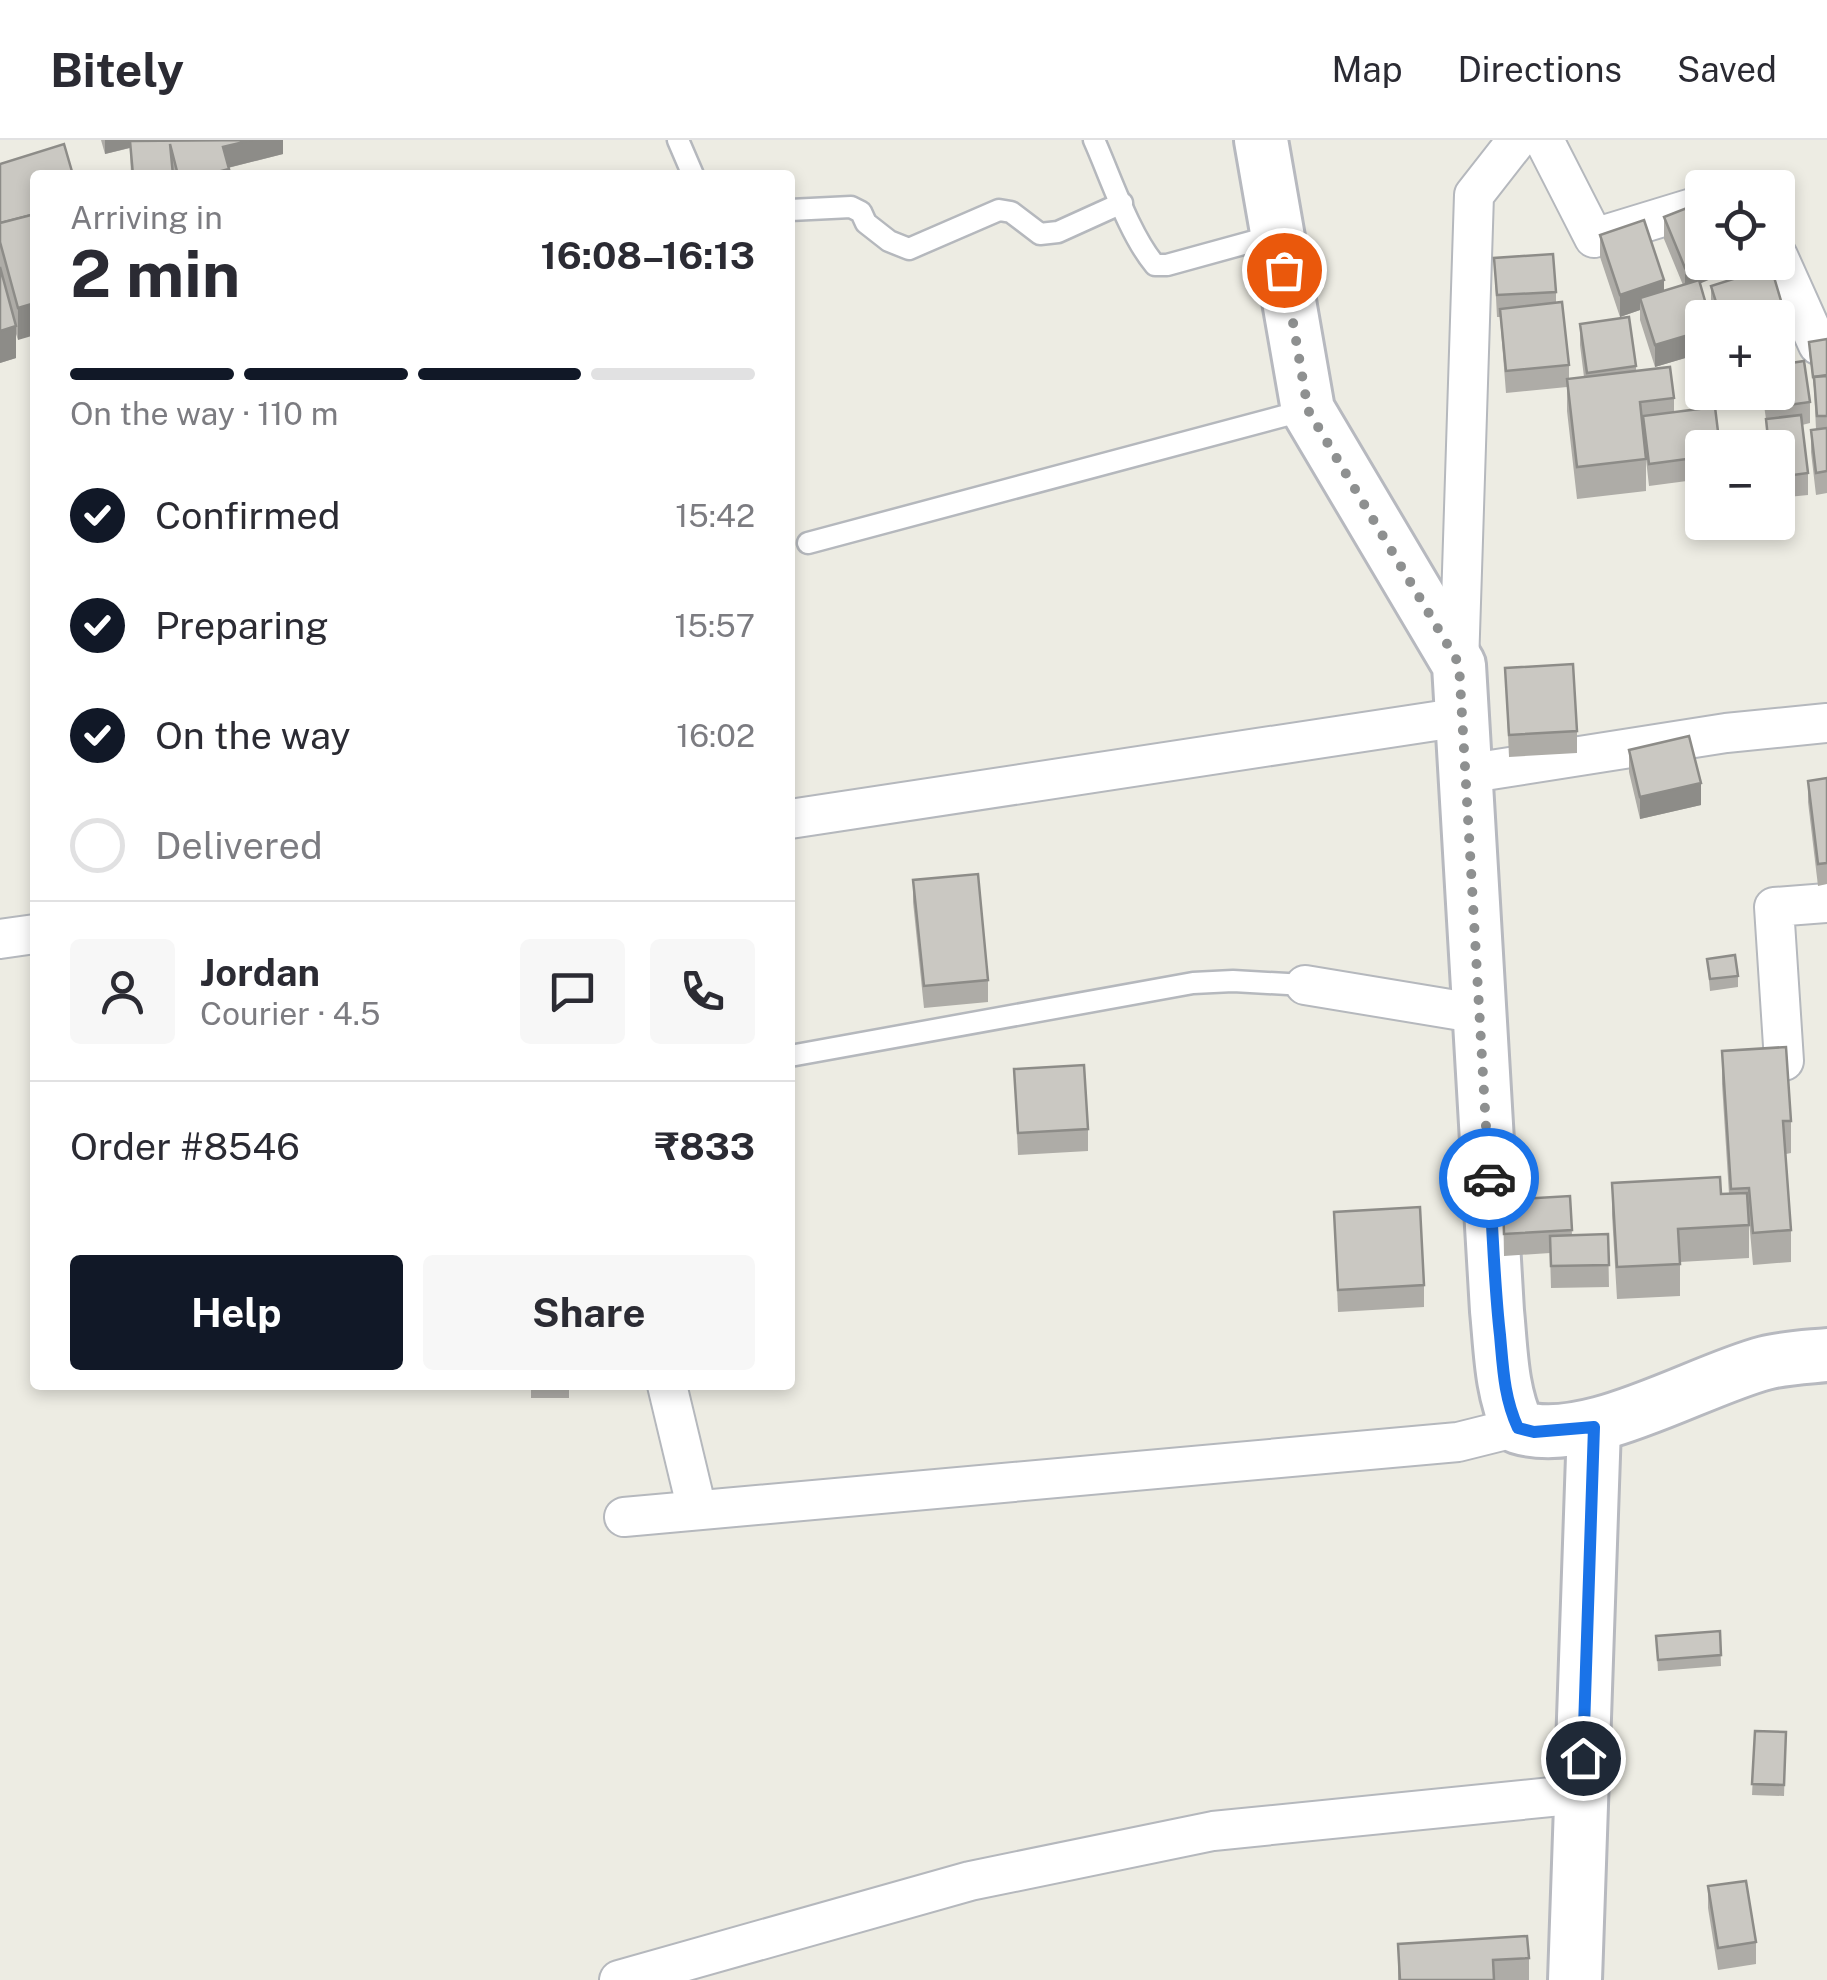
<!DOCTYPE html>
<html lang="en">
<head>
<meta charset="utf-8">
<style>
  body { margin:0; font-family:"Public Sans",sans-serif; background:#f7f7f7; color:#2b2b33; height:100vh; display:flex; flex-direction:column; font-size:38px; white-space:nowrap }
  * { box-sizing:border-box; margin:0 }
  p { font-size:32px; color:#7c7c81 }
  .icon { flex:none; width:55px; height:55px; fill:none; stroke:currentColor; stroke-width:2; stroke-linecap:round; stroke-linejoin:round }
  .map { position:relative; flex:1; overflow:hidden }
  .sheet { position:absolute; left:30px; top:30px; width:765px; height:1220px; display:flex; flex-direction:column; background:#fff; border-radius:10px; box-shadow:0 5px 15px #0003 }
  .sheet>* { flex:none }
  .fabs { position:absolute; left:1685px; top:30px; display:grid; gap:20px }
  .fabs a { display:grid; place-items:center; width:110px; height:110px; border-radius:10px; background:#fff; box-shadow:0 5px 15px #0003; font-size:50px }
  .pin { position:absolute; display:grid; place-items:center; width:85px; height:85px; color:#fff; margin:-42px; border:5px solid #fff; border-radius:50%; box-shadow:0 2px 10px #0007 }
  .courier { position:absolute; display:grid; place-items:center; width:100px; height:100px; margin:-50px; border:8px solid #1a73e8; border-radius:50%; background:#fff; color:#222; box-shadow:0 2px 12px #0007 }
  .overview em { font-style:normal; font-weight:700 }
  .overview div { display:flex; flex-direction:column-reverse }
  .overview { display:flex; align-items:center; justify-content:space-between; height:170px; padding:0 40px }
  h1 { font-size:65px; font-weight:700; line-height:75px }
  .bar { display:grid; grid-template-columns:repeat(4,1fr); gap:15px 10px; align-content:center; height:120px; padding:0 40px }
  .bar i { height:12px; border-radius:8px; background:#e1e1e2 }
  .bar .active { background:#111827 }
  .bar p { grid-column:span 4 }
  .line { display:flex; align-items:center; gap:25px; padding:0 40px; border-top:2px solid #e1e1e2 }
  .line div { flex:1 }
  .round { display:grid; place-items:center; flex:none; width:105px; height:105px; border-radius:10px; background:#f7f7f7 }
  ol { padding:0 40px; list-style:none }
  li { display:flex; align-items:center; gap:30px; height:110px }
  li p { margin-inline-start:auto }
  li .icon { padding:10px; border-radius:50%; background:#111827; color:#fff; stroke-width:4 }
  li:last-child { color:#7c7c81 }
  li i { width:55px; height:55px; border:5px solid #e1e1e2; border-radius:50% }
  .cta { display:flex; gap:20px; margin-top:auto; padding:20px 40px }
  .cta a { flex:1; height:115px; border-radius:10px; background:#111827; color:#fff; font-size:40px; font-weight:700; line-height:115px; text-align:center }
  .cta a+a { background:#f7f7f7; color:#2b2b33 }
  header { display:flex; align-items:center; gap:60px; box-sizing:border-box; height:140px; padding:0 50px; background:#fff; border-bottom:2px solid #e1e1e2 }
  header strong { font-size:48px }
  nav { display:flex; gap:55px; margin-inline-start:auto; font-size:35px }
  .map>svg:first-child { display:block }
  .lines { fill:none; stroke-linecap:round; stroke-linejoin:round }
  .lane-casing { stroke:#b5b8bd; stroke-width:25 }
  .street-casing { stroke:#b5b8bd; stroke-width:42 }
  .secondary-casing { stroke:#b7b9bf; stroke-width:58 }
  .lane { stroke:#fff; stroke-width:20 }
  .street { stroke:#fff; stroke-width:38 }
  .secondary { stroke:#fff; stroke-width:52 }
  .wall { fill:#aeaca7 }
  .shaded-wall { fill:#8d8c88 }
  .building { fill:#cac8c2; stroke:#8d8c88; stroke-width:2.5 }
  .done { stroke:#8e9090; stroke-width:10; stroke-dasharray:0 18 }
  .route { stroke:#1a73e8; stroke-width:12 }
</style>
</head>
<body>
<header>
<strong>Bitely</strong>
<nav><a>Map</a><a>Directions</a><a>Saved</a></nav>
</header>
<div class="map">
<svg width="1827" height="1840" viewBox="0 0 1827 1840">
  <rect width="100%" height="100%" fill="#edece3"/>
  <g class="lines">
    <g class="lane-casing">
      <g id="lane">
        <path d="M678 0 693 35"/>
        <path d="M1094 0C1111 38 1129 94 1155 125H1167L1276 95"/>
        <path d="M790 70 851 67 861 72 866 83 889 101 909 109 999 70 1011 72 1040 94 1058 92 1122 63"/>
        <path d="M808 403 1306 270"/>
        <path d="M790 916 1193 843 1233 841 1305 845"/>
      </g>
    </g>
    <g class="street-casing">
      <g id="street">
        <path d="M1544 0 1594 98 1702 65"/>
        <path d="M1778 116 1818 205H1827"/>
        <path d="M1459 525 1474 55 1517 0"/>
        <path d="M1465 634 1726 593 1827 583"/>
        <path d="M790 679 1462 577"/>
        <path d="M0 799 35 794"/>
        <path d="M1305 845 1480 874"/>
        <path d="M1784 921 1774 767 1827 763"/>
        <path d="M667 1245 697 1370"/>
        <path d="M624 1377 1458 1302 1518 1287"/>
        <path d="M619 1840 970 1741 1213 1691 1581 1654"/>
      </g>
    </g>
    <g class="secondary-casing">
      <g id="secondary">
        <path d="M1261 0 1308 270 1459 525 1497 1171C1501 1211 1501 1251 1518 1287 1587 1309 1696 1241 1765 1223 1784 1218 1807 1217 1827 1215"/>
        <path d="M1575 1840 1594 1287"/>
      </g>
    </g>
    <use href="#lane" class="lane"/>
    <use href="#street" class="street"/>
    <use href="#secondary" class="secondary"/>
  </g>
  <g class="wall">
    <path d="M101 0H283V14L228 28 229 35H131L130 8 105 14Z"/>
    <path d="M64 4 18 200 16 194V218L0 223V24Z"/>
    <path d="M1664 77 1700 144 1702 178V213L1655 227 1640 180V170L1620 177 1600 117V95L1664 151 1683 145 1664 99Z"/>
    <path d="M1494 118 1556 152V163L1569 225V239L1584 237 1580 205V184L1636 226V231L1674 258V272L1702 308V339L1649 346 1646 319V351L1577 359 1567 271V247L1506 253 1500 177H1497Z"/>
    <path d="M1771 127 1784 171V193L1778 195V178H1714L1711 168V146Z"/>
    <path d="M1827 199V353L1816 355 1811 312V290L1816 289 1814 248 1809 213V202Z"/>
    <path d="M1762 252H1778L1810 262V283L1802 285 1808 333V355L1778 358V308H1766V279Z"/>
    <path d="M1505 528 1577 591V613L1509 617Z"/>
    <path d="M1629 610 1701 665 1640 679 1629 632Z"/>
    <path d="M1827 638V744L1818 746 1808 662V641Z"/>
    <path d="M913 740 988 840V862L924 868 913 762Z"/>
    <path d="M1707 819 1738 836V847L1710 851Z"/>
    <path d="M1722 911 1791 981V1013L1786 1014 1791 1090V1122L1753 1125 1749 1080V1118L1680 1122V1156L1617 1159 1612 1075V1043L1729 1054 1722 944Z"/>
    <path d="M1014 929 1088 989V1011L1018 1015Z"/>
    <path d="M1570 1056 1572 1095 1608 1094 1609 1147 1551 1148 1550 1113 1504 1116 1503 1060Z"/>
    <path d="M1334 1072 1424 1145V1167L1338 1172Z"/>
    <rect x="531" y="1245" width="38" height="13"/>
    <path d="M1720 1491 1721 1526 1658 1531 1656 1496Z"/>
    <path d="M1755 1591 1786 1592 1784 1656 1752 1655Z"/>
    <path d="M1708 1746 1756 1802V1824L1718 1830 1708 1768Z"/>
    <path d="M1398 1804 1529 1818V1840H1398Z"/>
  </g>
  <g class="shaded-wall">
    <path d="M105 0H161L105 14Z"/>
    <path d="M252 0H283V14L223 29V7Z"/>
    <path d="M229 29V35H206Z"/>
    <path d="M1702 121V122H1751L1685 150V128Z"/>
    <path d="M1664 140V162L1640 158V170L1620 177V155Z"/>
    <path d="M35 163V195L18 200V168Z"/>
    <path d="M1784 171V193L1778 195V178H1763Z"/>
    <path d="M16 186V218L0 223V191Z"/>
    <path d="M1702 191V213L1655 227V205Z"/>
    <path d="M1701 643V665L1640 679V657Z"/>
  </g>
  <g class="building">
    <path d="M252 0 223 7 229 29 206 35H178L170 4 173 35H133L130 1Z"/>
    <path d="M64 4 73 35H35V74L0 83V24Z"/>
    <path d="M1702 62V121L1685 128 1664 77Z"/>
    <path d="M35 74V163L18 168 0 102V83Z"/>
    <path d="M1644 80 1664 140 1620 155 1600 95Z"/>
    <path d="M1553 114 1556 152 1497 155 1494 118Z"/>
    <path d="M0 127 16 186 0 191Z"/>
    <path d="M1771 127 1784 171 1763 178H1721L1711 146Z"/>
    <path d="M1699 140 1710 178H1702V191L1655 205 1640 158Z"/>
    <path d="M1562 162 1569 225 1506 231 1500 169Z"/>
    <path d="M1629 177 1636 226 1587 233 1580 184Z"/>
    <path d="M1827 199V235L1813 237 1809 202Z"/>
    <path d="M1804 221 1810 262 1768 268 1766 252H1778V225Z"/>
    <path d="M1670 227 1674 258 1640 262 1646 319 1577 327 1567 239Z"/>
    <path d="M1827 236V276H1817L1814 237Z"/>
    <path d="M1715 267 1720 308H1702V317L1649 324 1643 276Z"/>
    <path d="M1801 275 1808 333 1778 337V308H1769L1766 279Z"/>
    <path d="M1827 288V331L1816 333 1811 290Z"/>
    <path d="M1573 524 1577 591 1509 595 1505 528Z"/>
    <path d="M1689 596 1701 643 1640 657 1629 610Z"/>
    <path d="M1827 638V723L1818 724 1808 641Z"/>
    <path d="M978 734 988 840 924 846 913 740Z"/>
    <path d="M1735 815 1738 836 1710 839 1707 819Z"/>
    <path d="M1786 907 1791 981H1783L1791 1090 1753 1093 1749 1048 1731 1049 1722 911Z"/>
    <path d="M1084 925 1088 989 1018 993 1014 929Z"/>
    <path d="M1720 1037 1721 1054 1747 1053 1749 1085 1678 1089 1680 1124 1617 1127 1612 1043Z"/>
    <path d="M1570 1056 1572 1090 1504 1094 1503 1060Z"/>
    <path d="M1420 1067 1424 1145 1338 1150 1334 1072Z"/>
    <path d="M1608 1094 1609 1125 1551 1126 1550 1096Z"/>
    <path d="M531 1245H569V1246L531 1247Z"/>
    <path d="M1720 1491 1721 1515 1658 1520 1656 1496Z"/>
    <path d="M1755 1591 1786 1592 1784 1645 1752 1644Z"/>
    <path d="M1746 1741 1756 1802 1718 1808 1708 1746Z"/>
    <path d="M1527 1796 1529 1818 1493 1820 1494 1840H1400L1398 1804Z"/>
  </g>
  <g class="lines">
    <path class="done" d="M1284 130 1308 270 1459 524 1489 1038"/>
    <path class="route" d="M1489 1038C1493 1090 1494 1143 1500 1195 1503 1228 1504 1258 1518 1288L1534 1292 1594 1287 1583 1618"/>
  </g>
</svg>
<div class="fabs">
<a><svg class="icon" aria-label="locate" viewBox="0 0 24 24"><circle cx="12" cy="12" r="6"/><path d="M12 2v4M12 18v4M2 12h4M18 12h4"/></svg></a>
<a>+</a>
<a>−</a>
</div>
<div class="pin" style="left:1284px;top:130px;background:#ea580c"><svg class="icon" aria-label="bag" viewBox="0 0 24 24"><path d="M5 8h14l-1 12H6zM9 8a3 3 0 0 1 6 0"/></svg></div>
<div class="pin" style="left:1583px;top:1618px;background:#1f2937"><svg class="icon" aria-label="home" viewBox="0 0 24 24"><path d="M3 11l9-7 9 7M6 9v11h12V9"/></svg></div>
<div class="courier" style="left:1489px;top:1038px"><svg class="icon" aria-label="car" viewBox="0 0 24 24"><path d="M5 17H2v-5l4-1 3-4h7l3 4 3 1v5h-3M9 17h6M6 11h13"/><circle cx="7" cy="17" r="2"/><circle cx="17" cy="17" r="2"/></svg></div>
<section class="sheet">
<div class="overview"><div><h1>2 min</h1><p>Arriving in</p></div><em>16:08–16:13</em></div>
<div class="bar"><i class="active"></i><i class="active"></i><i class="active"></i><i></i><p>On the way · 110 m</p></div>
<ol>
<li><svg class="icon" aria-label="check" viewBox="0 0 24 24"><path d="M5 12l5 5 9-10"/></svg>Confirmed<p>15:42</p></li>
<li><svg class="icon" aria-label="check" viewBox="0 0 24 24"><path d="M5 12l5 5 9-10"/></svg>Preparing<p>15:57</p></li>
<li><svg class="icon" aria-label="check" viewBox="0 0 24 24"><path d="M5 12l5 5 9-10"/></svg>On the way<p>16:02</p></li>
<li><i></i>Delivered</li>
</ol>
<div class="line" style="height:180px"><a class="round"><svg class="icon" aria-label="person" viewBox="0 0 24 24"><circle cx="12" cy="8" r="4"/><path d="M4 21q1-7 8-7t8 7"/></svg></a><div><b>Jordan</b><p>Courier · 4.5</p></div><a class="round"><svg class="icon" aria-label="chat" viewBox="0 0 24 24"><path d="M4 5h16v11H9l-5 4z"/></svg></a><a class="round"><svg class="icon" aria-label="phone" viewBox="0 0 24 24"><path d="M5 4h4l2 5-3 2q2 4 5 5l2-3 5 2v4C11 20 4 13 5 4z"/></svg></a></div>
<div class="line" style="height:130px"><div>Order #8546</div><b>₹833</b></div>
<div class="cta"><a>Help</a><a>Share</a></div>
</section>
</div>
</body>
</html>
